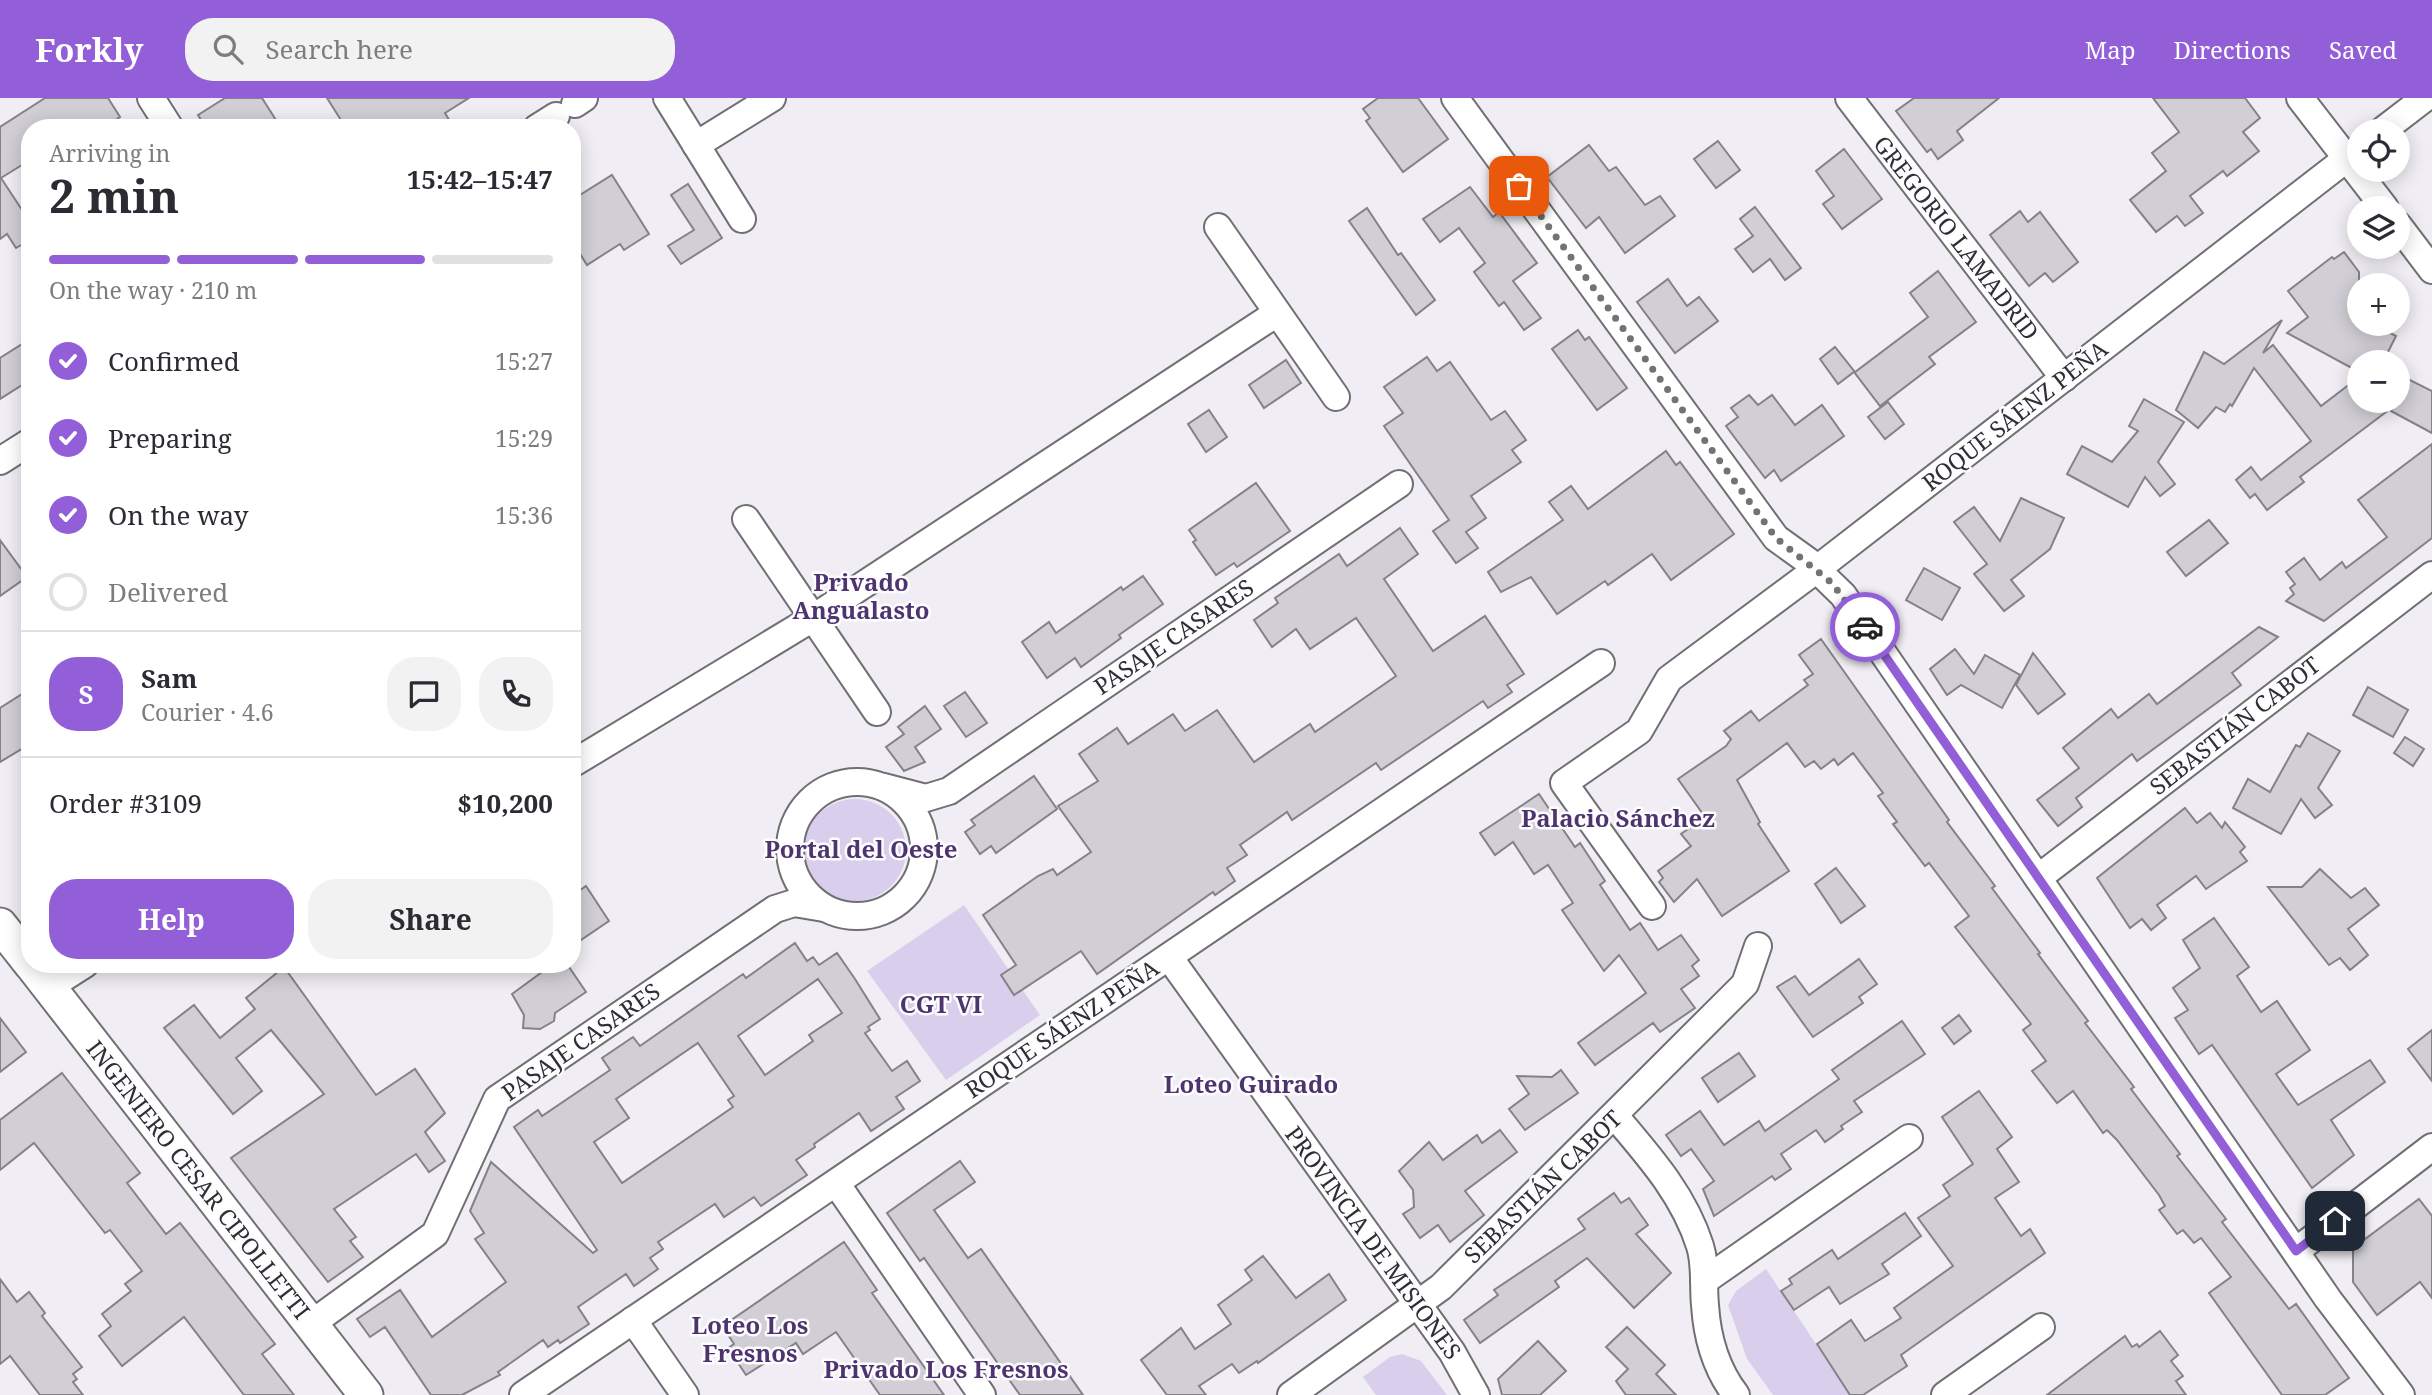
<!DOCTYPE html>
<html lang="en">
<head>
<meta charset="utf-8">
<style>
  body { margin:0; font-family:"Noto Serif",serif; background:#f2f2f3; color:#2b2b33; height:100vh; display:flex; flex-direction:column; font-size:26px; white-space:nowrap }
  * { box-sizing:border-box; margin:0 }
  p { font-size:23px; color:#7c7c81 }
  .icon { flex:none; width:38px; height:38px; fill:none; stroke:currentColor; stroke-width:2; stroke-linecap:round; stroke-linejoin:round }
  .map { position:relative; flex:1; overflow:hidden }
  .side { position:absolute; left:21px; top:21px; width:560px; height:854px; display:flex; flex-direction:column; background:#fff; border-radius:28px; box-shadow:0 4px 18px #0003 }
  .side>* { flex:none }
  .buttons { position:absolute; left:2347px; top:21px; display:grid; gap:14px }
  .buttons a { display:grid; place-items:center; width:63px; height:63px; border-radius:50%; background:#fff; box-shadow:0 4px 18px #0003; font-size:35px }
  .pin { position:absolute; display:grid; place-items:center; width:60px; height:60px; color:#fff; margin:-30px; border-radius:14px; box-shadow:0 4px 10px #0006 }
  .courier { position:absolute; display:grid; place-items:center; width:70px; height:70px; margin:-35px; border:5px solid #935fd8; border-radius:50%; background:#fff; color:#222; box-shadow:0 2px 9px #0007 }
  .overview em { font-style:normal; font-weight:700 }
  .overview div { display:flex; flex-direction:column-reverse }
  .overview { display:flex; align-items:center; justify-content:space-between; height:119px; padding:0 28px }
  h1 { font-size:46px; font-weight:700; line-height:52px }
  .bar { display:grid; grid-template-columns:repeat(4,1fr); gap:10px 7px; align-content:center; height:84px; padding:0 28px }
  .bar i { height:9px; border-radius:5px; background:#e1e1e2 }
  .bar .on { background:#935fd8 }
  .bar p { grid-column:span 4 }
  .line { display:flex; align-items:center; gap:18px; padding:0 28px; border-top:2px solid #e1e1e2 }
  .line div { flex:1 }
  .round { display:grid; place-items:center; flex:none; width:74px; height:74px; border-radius:28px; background:#f2f2f3 }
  ol { padding:0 28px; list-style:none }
  li { display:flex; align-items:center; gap:21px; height:77px }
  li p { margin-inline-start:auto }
  li .icon { padding:7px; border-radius:50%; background:#935fd8; color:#fff; stroke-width:4 }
  li:last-child { color:#7c7c81 }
  li i { width:38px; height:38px; border:4px solid #e1e1e2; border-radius:50% }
  .action { display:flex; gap:14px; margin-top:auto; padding:14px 28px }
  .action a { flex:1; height:80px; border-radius:28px; background:#935fd8; color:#fff; font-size:28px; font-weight:700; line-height:80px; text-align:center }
  .action a+a { background:#f2f2f3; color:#2b2b33 }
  header { display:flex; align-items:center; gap:42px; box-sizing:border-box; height:98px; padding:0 35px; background:#935fd8; color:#fff }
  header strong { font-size:33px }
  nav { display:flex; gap:38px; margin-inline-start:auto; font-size:24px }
  .search { width:490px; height:63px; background:#f2f2f3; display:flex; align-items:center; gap:18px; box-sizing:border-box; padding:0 24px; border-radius:28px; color:#7c7c81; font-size:26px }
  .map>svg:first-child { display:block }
  .green { fill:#d9cfec }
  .building { fill:#d1cfd5; stroke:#848288; stroke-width:2; fill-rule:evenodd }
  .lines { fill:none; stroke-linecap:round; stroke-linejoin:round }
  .minor-casing { stroke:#706f74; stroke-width:30 }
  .major-casing { stroke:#706f74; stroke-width:37 }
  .minor { stroke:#fff; stroke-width:26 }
  .major { stroke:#fff; stroke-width:33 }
  .done { stroke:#737275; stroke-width:7; stroke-dasharray:0 12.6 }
  .route { stroke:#935fd8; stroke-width:9 }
  .labels { text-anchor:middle; stroke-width:5; stroke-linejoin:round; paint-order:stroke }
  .street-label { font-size:23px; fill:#2f2f31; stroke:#fdfcfe }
  .neighbourhood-label { font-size:24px; font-weight:bold; fill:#4d346f; stroke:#fdfcfe }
</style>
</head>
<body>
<header>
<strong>Forkly</strong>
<div class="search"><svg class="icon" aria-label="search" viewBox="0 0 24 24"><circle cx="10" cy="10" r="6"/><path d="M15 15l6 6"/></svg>Search here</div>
<nav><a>Map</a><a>Directions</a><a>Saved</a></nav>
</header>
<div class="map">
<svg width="2432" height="1297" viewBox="0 0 2432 1297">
  <rect width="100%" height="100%" fill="#f0eef4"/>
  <g class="green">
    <circle cx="855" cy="752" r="51"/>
    <path d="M964 807 1040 917 946 982 867 873Z"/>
    <path d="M1766 1171 1850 1297H1773L1747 1261 1728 1207 1736 1193Z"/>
    <path d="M1402 1256 1421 1263 1447 1297H1376L1363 1279 1390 1259Z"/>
  </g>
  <g class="building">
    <path d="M45 0H108L120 19 103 30H30V62L1 80 30 124V142L16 150 7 136 0 141V29Z"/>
    <path d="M225 0H262L281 30H206L198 17Z"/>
    <path d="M327 0H469L445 15 454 30H346Z"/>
    <path d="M1378 0H1418L1448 41 1403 74 1366 23 1370 20 1363 11Z"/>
    <path d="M1914 0H1999L1957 33 1963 42 1938 61 1931 51 1927 54 1896 13Z"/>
    <path d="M2153 0H2245L2260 20 2243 34 2259 53 2227 78 2223 73 2190 98 2203 115 2185 128 2177 118 2156 134 2130 102 2166 73 2152 55 2179 34Z"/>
    <path d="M1718 43 1740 72 1716 90 1694 61Z"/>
    <path d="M1589 47 1609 73 1616 69 1645 107 1660 98 1675 118 1625 155 1599 119 1586 130 1547 79Z"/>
    <path d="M1844 51 1882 101 1842 131 1823 106 1834 98 1816 73Z"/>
    <path d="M612 77 649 136 624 152 620 146 587 167 572 143V102Z"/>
    <path d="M688 86 722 140 681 166 668 148 694 132 671 97Z"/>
    <path d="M1470 89 1493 119 1499 114 1537 165 1513 183 1541 220 1524 232 1504 204 1499 208 1474 174 1485 165 1459 130 1440 144 1423 121Z"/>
    <path d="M1755 109 1801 170 1785 182 1770 161 1753 174 1735 151 1753 138 1740 121Z"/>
    <path d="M1367 110 1398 157 1401 155 1435 202 1416 217 1349 123Z"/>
    <path d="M2020 113 2028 124 2040 114 2078 164 2053 184 2045 175 2029 188 1990 137Z"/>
    <path d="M2344 154 2359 174V226H2373L2396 238 2383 264H2359V274L2287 235 2308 219 2288 193 2332 159 2334 161Z"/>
    <path d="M1938 173 1976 224 1929 259 1935 266 1880 308 1854 274 1838 286 1820 261 1835 249 1855 274 1928 219 1910 195Z"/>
    <path d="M1668 181 1687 208 1699 199 1718 223 1675 255 1637 204Z"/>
    <path d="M2282 222 2263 255 2273 247 2321 308 2359 279V303H2398L2408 281 2432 293V335L2391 313 2394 308 2300 379 2304 384 2267 412 2255 396 2250 400 2236 382 2251 369 2261 382 2311 343 2254 270 2232 308 2230 306 2225 314 2216 309 2198 330 2176 312 2204 254 2224 266Z"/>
    <path d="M1578 232 1585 242 1589 239 1627 290 1597 312 1552 251Z"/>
    <path d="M30 241V282L0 301V260Z"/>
    <path d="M1427 259 1437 273 1450 264 1491 322 1505 313 1526 342 1512 352 1521 364 1471 398 1486 420 1466 434 1478 450 1456 465 1433 433 1449 422 1384 328 1403 315 1384 289Z"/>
    <path d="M1286 262 1301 285 1264 310 1249 287Z"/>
    <path d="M1749 297 1758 307 1772 297 1795 327 1822 307 1844 338 1781 383 1774 372 1765 380 1726 328 1738 319 1731 310Z"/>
    <path d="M2144 301 2184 324 2158 364 2175 386 2160 398 2145 379 2128 409 2067 376 2082 348 2112 364 2138 333 2129 328Z"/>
    <path d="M1888 304 1904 326 1885 341 1868 319Z"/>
    <path d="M1209 312 1227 339 1206 354 1188 326Z"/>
    <path d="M2432 346V440L2324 523 2286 503 2294 496 2290 490 2295 486 2286 474 2304 460 2320 482 2342 464 2346 470 2387 439 2358 402Z"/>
    <path d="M1666 353 1676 367 1680 364 1734 436 1671 482 1652 456 1608 487 1605 483 1557 516 1531 479 1501 494 1488 474 1563 422 1549 404 1571 388 1588 411Z"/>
    <path d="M1256 385 1290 433 1237 469 1234 465 1216 477 1193 444 1196 442 1189 432Z"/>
    <path d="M2021 400 2064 420 2050 451 2011 482 2024 498 2004 513 1974 476 1987 466 1954 424 1974 409 2000 443Z"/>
    <path d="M2209 422 2228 445 2186 478 2167 454Z"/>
    <path d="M1400 430 1418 456 1384 481 1433 553 1485 518 1524 576 1507 587 1512 594 1488 610 1483 603 1381 672 1376 665 1292 722 1287 714 1240 747 1247 757 1227 770 1235 783 1215 797 1213 794 1097 876 1081 853 1014 897 1001 877 1016 867 983 817 1038 778 1053 771 1057 777 1091 754 1058 708 1098 683 1079 656 1117 630 1128 646 1173 616 1185 633 1217 612 1254 664 1310 626 1315 634 1396 578 1356 520 1310 551 1296 531 1272 549 1254 522 1278 505 1275 500 1339 456 1347 468Z"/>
    <path d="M0 442 27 479 0 498Z"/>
    <path d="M1924 470 1960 490 1942 522 1906 502Z"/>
    <path d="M1143 478 1163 506 1119 537 1121 540 1081 569 1075 560 1047 580 1022 544 1049 524 1056 535 1121 489 1123 492Z"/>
    <path d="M2259 529 2278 539 2232 575 2241 587 2137 663 2132 656 2076 700 2082 709 2058 728 2037 702 2079 670 2063 650 2111 611 2118 620 2149 596 2157 606Z"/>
    <path d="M1821 541 1949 722 1947 724 1995 788 1992 790 2040 855 2038 856 2088 923 2085 925 2134 989 2131 991 2180 1056 2177 1058 2226 1121 2222 1124 2289 1211 2296 1206 2349 1280 2325 1297H2282L2209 1195 2231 1179 2201 1140 2194 1145 2183 1132 2177 1136 2159 1112 2165 1108 2159 1097 2117 1042 2107 1032 2103 1035 2073 993 2057 1005 2032 973 2046 963 2023 932 2031 926 1955 829 1969 818 1929 765 1925 768 1893 726 1897 724 1878 698 1883 695 1853 655 1838 667 1834 661 1821 671 1814 663 1805 669 1787 645 1737 682 1760 724 1758 726 1789 773 1722 818 1697 781 1674 804 1659 784 1663 780 1658 773 1691 748 1681 736 1705 719 1678 681 1726 648 1731 641 1724 633 1751 613 1759 623 1808 587 1804 582 1813 576 1799 557Z"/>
    <path d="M1955 551 1974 576 1985 557 2020 577 2002 610 1961 587 1947 597 1930 571Z"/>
    <path d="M2033 555 2065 596 2038 616 2016 587Z"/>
    <path d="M2368 589 2408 612 2393 639 2353 617Z"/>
    <path d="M30 591V646L0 664V610Z"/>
    <path d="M965 594 987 625 966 639 944 608Z"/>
    <path d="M925 608 941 631 915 649 925 664 904 673 886 649 904 636 898 629Z"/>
    <path d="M2308 635 2340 653 2318 690 2332 707 2315 720 2301 701 2281 736 2233 710 2248 681 2270 694 2296 647 2300 649Z"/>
    <path d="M2405 639 2424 651 2413 668 2394 655Z"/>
    <path d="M1034 678 1057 711 996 755 991 748 980 756 965 734 975 727 971 722Z"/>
    <path d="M1539 696 1575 749 1580 745 1605 783 1600 787 1630 832 1640 825 1658 852 1681 837 1699 862 1692 868 1699 878 1681 891 1695 910 1660 934 1653 925 1595 967 1578 945 1646 895 1619 857 1604 873 1562 812 1573 805 1548 767 1534 776 1513 744 1495 757 1480 735Z"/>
    <path d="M2185 710 2197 725 2210 715 2222 730 2225 724 2245 749 2240 754 2247 763 2206 791 2196 778 2157 807 2166 820 2151 832 2142 821 2130 830 2097 780Z"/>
    <path d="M1836 770 1865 808 1841 825 1815 786Z"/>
    <path d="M2320 771 2351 800 2365 790 2379 807 2348 831 2368 857 2350 872 2340 860 2329 867 2268 789H2302Z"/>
    <path d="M586 788 609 823 572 848V798Z"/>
    <path d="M2214 820 2249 869 2237 878 2261 914 2277 903 2310 952 2276 976 2298 1007 2370 962 2385 984 2331 1022 2354 1057 2312 1090 2212 947 2199 956 2175 920 2188 912 2173 890 2200 870 2183 842Z"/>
    <path d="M795 845 807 863 813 859 819 867 837 855 855 881 880 921 868 929 870 932 865 935 892 973 907 963 920 983 896 999 904 1011 871 1033 859 1015 814 1046 815 1049 796 1062 807 1077 761 1108 754 1099 724 1119 715 1106 658 1144 663 1151 650 1160 658 1171 634 1188 626 1176 578 1209 589 1226 560 1245 558 1242 548 1249 543 1242 498 1274 500 1277 462 1297H431L385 1229 370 1239 357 1221 400 1192 432 1239 506 1184 475 1141 484 1135 470 1113 491 1064 593 1155 597 1152 514 1029 538 1012 542 1018 610 972 602 960 633 939 640 948 743 876 746 880ZM818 881 842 915 809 937 813 943 765 977 738 938ZM698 945 734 998 728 1002 733 1009 622 1085 594 1044 629 1020 616 1001Z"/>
    <path d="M1859 861 1877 886 1859 899 1863 905 1813 939 1777 889 1795 878 1809 897Z"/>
    <path d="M553 866H567L586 894 555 915 554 923 540 931 523 930 524 917 512 896Z"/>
    <path d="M284 869 376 997 415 971 445 1015 425 1034 445 1063 429 1074 416 1056 334 1111 356 1139 350 1143 363 1159 328 1184 231 1060 324 996 271 932 236 960 262 993 233 1016 164 930 194 907 220 940 255 911 246 900Z"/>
    <path d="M1959 917 1971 933 1954 946 1942 930Z"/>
    <path d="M0 920 26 954 0 974Z"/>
    <path d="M1902 923 1925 956 1854 1003 1862 1014 1841 1028 1843 1031 1825 1044 1816 1032 1781 1056 1791 1071 1775 1082 1772 1078 1714 1118 1703 1091 1714 1083 1691 1051 1681 1058 1666 1037 1700 1013 1724 1047 1759 1023 1765 1033 1839 981 1832 972Z"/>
    <path d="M2432 932V983L2408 951Z"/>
    <path d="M1739 955 1755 978 1718 1004 1702 980Z"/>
    <path d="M1561 972 1578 995 1525 1032 1509 1011 1529 996 1517 978 1552 979Z"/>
    <path d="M62 975 140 1075 127 1085 166 1136 180 1125 275 1246 262 1256 294 1297H244L184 1219 122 1268 99 1238 111 1228 102 1216 131 1193 125 1186 142 1173 110 1132 105 1135 34 1045 0 1072V1022Z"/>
    <path d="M1979 993 2012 1039 1997 1051 2019 1084 1995 1100 2021 1138 2030 1131 2045 1155 1901 1257 1907 1268 1863 1297H1850L1817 1246 1851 1222 1865 1243 1901 1220 1894 1210 1953 1168 1918 1120 1950 1098 1943 1087 1973 1066 1942 1019Z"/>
    <path d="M1500 1032 1517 1054 1465 1093 1484 1117 1450 1144 1438 1127 1420 1140 1403 1116 1414 1109 1413 1092 1399 1073 1429 1044 1443 1062 1477 1037 1482 1045Z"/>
    <path d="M960 1063 975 1084 934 1112 968 1160 981 1151 1083 1297H1020L924 1160 920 1163 887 1115Z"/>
    <path d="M1614 1095 1621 1105 1629 1100 1648 1127 1636 1136 1671 1175 1634 1210 1587 1160 1555 1183 1559 1189 1480 1245 1464 1222 1498 1197 1494 1192 1585 1131 1578 1121Z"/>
    <path d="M2419 1101 2432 1118V1200L2420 1184 2377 1217 2353 1184V1150Z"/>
    <path d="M1905 1115 1921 1138 1882 1166 1889 1176 1840 1206 1829 1189 1794 1212 1781 1193 1792 1186 1789 1181 1832 1152 1838 1161Z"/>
    <path d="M844 1144 877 1192 872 1195 944 1297H880L836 1234 803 1256 796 1245 746 1277 728 1250 734 1246 725 1232 733 1226 730 1223Z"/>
    <path d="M1263 1158 1296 1200 1329 1176 1346 1202 1258 1265 1257 1263 1239 1275 1232 1266 1199 1288 1206 1297H1167L1141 1262 1181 1230 1195 1251 1231 1226 1218 1207 1252 1182 1245 1172Z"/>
    <path d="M0 1181 17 1204 29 1194 45 1215 42 1218 82 1269 73 1276 77 1281 73 1284 83 1297H40L10 1258 0 1266Z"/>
    <path d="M1627 1229 1665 1267 1656 1276 1676 1297H1626L1616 1283 1628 1271 1606 1249Z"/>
    <path d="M2160 1233 2178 1257 2171 1263 2183 1278 2176 1283 2186 1297H2047L2125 1238 2132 1249 2137 1246 2139 1249Z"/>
    <path d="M1538 1243 1566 1273 1540 1297H1502L1498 1281Z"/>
  </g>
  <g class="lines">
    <g class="minor-casing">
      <g id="minor">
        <path d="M151 0 170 30"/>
        <path d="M667 0 742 121"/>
        <path d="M1455 0 1776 440 1808 463 1843 497 2328 1201 2401 1297"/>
        <path d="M1849 0 2064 280"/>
        <path d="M2300 0 2385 110"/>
        <path d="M575 6 584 0"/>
        <path d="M537 30 556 18"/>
        <path d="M2382 33 2425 0"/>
        <path d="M696 47 772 0"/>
        <path d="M2398 127 2432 172"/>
        <path d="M1218 129 1336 299"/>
        <path d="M0 363 30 344"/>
        <path d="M746 421 877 614"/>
        <path d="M572 666 813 520 1277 215"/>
        <circle cx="857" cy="751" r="67"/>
        <path d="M884 689 926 700 949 693 1399 386"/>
        <path d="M2038 780 2432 477"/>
        <path d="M1652 808 1564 685 1639 633 1669 581 1817 471 2359 51"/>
        <path d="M1169 859 1452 1254 1476 1297"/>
        <path d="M49 889 85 866"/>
        <path d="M1615 1018C1649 1058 1684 1097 1700 1148 1706 1167 1703 1187 1705 1207 1707 1239 1716 1271 1736 1297"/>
        <path d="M836 1085 982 1297"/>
        <path d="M2296 1153 2432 1049"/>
        <path d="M1704 1183 1909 1040"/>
        <path d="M633 1222 685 1297"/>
        <path d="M311 1226 435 1136 497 1001 775 811 794 805 824 810"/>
        <path d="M523 1297 1601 565"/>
        <path d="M1291 1297 1441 1189 1745 886 1758 848"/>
        <path d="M1945 1297 2041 1229"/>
      </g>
    </g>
    <g class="major-casing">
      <g id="major">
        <path d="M0 827 30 865"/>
        <path d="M31 866 366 1297"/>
      </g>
    </g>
    <use href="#minor" class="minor"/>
    <use href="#major" class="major"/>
  </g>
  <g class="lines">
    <path class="done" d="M1519 88 1776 440 1832 485 1865 529"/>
    <path class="route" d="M1865 529 2296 1153 2335 1123"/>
  </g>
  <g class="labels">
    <g class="street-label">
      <text transform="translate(1956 140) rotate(52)" y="8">GREGORIO LAMADRID</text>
      <text transform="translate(2015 318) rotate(-38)" y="8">ROQUE SÁENZ PEÑA</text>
      <text transform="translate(1174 539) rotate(-34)" y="8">PASAJE CASARES</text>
      <text transform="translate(2235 628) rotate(-38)" y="8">SEBASTIÁN CABOT</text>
      <text transform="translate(1062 931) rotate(-34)" y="8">ROQUE SÁENZ PEÑA</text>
      <text transform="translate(581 944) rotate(-35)" y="8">PASAJE CASARES</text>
      <text transform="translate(198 1082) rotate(52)" y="8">INGENIERO CESAR CIPOLLETTI</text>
      <text transform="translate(1543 1089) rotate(-44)" y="8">SEBASTIÁN CABOT</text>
      <text transform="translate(1373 1145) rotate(54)" y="8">PROVINCIA DE MISIONES</text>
    </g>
    <g class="neighbourhood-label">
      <text x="861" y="493">Privado<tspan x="861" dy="28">Angualasto</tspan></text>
      <text x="1618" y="729">Palacio Sánchez</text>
      <text x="861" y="760">Portal del Oeste</text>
      <text x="941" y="915">CGT VI</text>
      <text x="1251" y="995">Loteo Guirado</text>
      <text x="750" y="1236">Loteo Los<tspan x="750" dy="28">Fresnos</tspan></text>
      <text x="946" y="1280">Privado Los Fresnos</text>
    </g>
  </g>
</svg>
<div class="buttons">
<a><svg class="icon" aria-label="locate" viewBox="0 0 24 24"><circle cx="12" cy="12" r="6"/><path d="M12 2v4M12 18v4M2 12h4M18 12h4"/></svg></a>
<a><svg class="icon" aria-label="layers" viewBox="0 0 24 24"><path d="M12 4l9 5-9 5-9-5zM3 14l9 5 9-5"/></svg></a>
<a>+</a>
<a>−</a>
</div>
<div class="pin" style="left:1519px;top:88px;background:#ea580c"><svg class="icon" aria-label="bag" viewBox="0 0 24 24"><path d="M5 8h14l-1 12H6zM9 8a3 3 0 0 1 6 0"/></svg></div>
<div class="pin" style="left:2335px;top:1123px;background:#1f2937"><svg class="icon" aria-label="home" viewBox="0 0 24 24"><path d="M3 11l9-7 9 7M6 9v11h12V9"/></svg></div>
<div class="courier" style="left:1865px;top:529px"><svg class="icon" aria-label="car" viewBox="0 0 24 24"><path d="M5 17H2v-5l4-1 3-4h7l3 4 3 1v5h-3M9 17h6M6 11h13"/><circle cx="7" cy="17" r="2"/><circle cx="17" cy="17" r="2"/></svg></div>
<section class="side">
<div class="overview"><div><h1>2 min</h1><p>Arriving in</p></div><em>15:42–15:47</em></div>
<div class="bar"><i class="on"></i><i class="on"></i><i class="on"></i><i></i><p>On the way · 210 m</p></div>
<ol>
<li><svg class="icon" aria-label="check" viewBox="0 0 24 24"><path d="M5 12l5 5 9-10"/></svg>Confirmed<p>15:27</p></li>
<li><svg class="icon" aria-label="check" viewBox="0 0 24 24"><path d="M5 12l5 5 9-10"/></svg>Preparing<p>15:29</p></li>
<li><svg class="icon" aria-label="check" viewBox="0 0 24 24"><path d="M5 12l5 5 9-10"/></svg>On the way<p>15:36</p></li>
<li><i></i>Delivered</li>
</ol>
<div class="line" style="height:126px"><b class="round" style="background:#935fd8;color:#fff">S</b><div><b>Sam</b><p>Courier · 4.6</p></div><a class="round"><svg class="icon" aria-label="chat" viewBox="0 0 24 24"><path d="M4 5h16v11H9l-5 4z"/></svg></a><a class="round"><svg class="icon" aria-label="phone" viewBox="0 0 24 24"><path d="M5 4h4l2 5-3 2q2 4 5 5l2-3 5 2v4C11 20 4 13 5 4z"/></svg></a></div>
<div class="line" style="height:91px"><div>Order #3109</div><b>$10,200</b></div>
<div class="action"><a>Help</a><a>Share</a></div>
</section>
</div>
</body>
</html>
